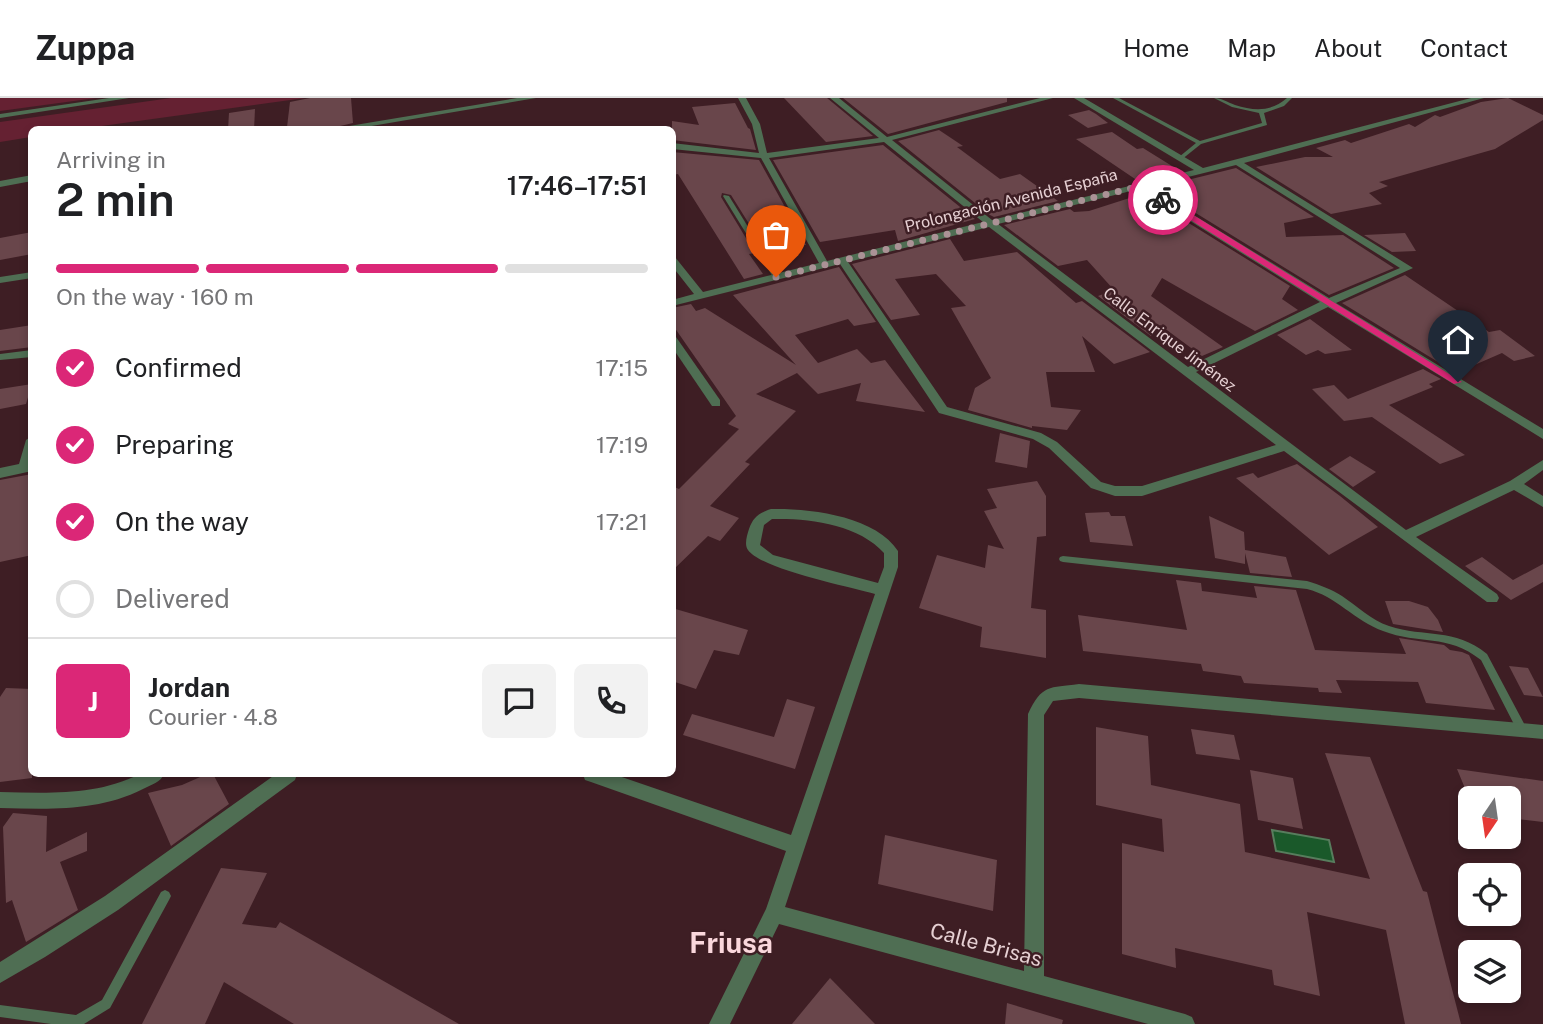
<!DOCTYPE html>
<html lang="en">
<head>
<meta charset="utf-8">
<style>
  body { margin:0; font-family:"Public Sans",sans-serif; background:#f2f2f2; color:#202124; height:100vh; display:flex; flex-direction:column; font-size:26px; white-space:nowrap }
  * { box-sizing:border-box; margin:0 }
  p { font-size:23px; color:#757577 }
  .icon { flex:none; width:38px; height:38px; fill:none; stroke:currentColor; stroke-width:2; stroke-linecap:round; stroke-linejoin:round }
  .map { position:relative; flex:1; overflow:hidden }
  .sheet { position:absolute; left:28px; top:28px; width:648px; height:651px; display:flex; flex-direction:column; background:#fff; border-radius:10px; box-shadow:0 4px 10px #0003 }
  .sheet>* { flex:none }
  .needle { width:46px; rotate:193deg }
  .controls { position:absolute; left:1458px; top:688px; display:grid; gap:14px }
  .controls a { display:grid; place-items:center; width:63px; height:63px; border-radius:10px; background:#fff; box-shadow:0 4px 10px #0003; font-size:35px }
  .pin { position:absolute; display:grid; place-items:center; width:60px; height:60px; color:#fff; margin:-72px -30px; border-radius:50% 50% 50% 0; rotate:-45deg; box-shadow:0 0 7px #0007 }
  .pin .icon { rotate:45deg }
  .courier { position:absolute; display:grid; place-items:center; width:70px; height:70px; margin:-35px; border:5px solid #db2777; border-radius:50%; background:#fff; color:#222; box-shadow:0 2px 9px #0007 }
  .overview em { font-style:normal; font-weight:600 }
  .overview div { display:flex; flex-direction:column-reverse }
  .overview { display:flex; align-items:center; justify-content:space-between; height:119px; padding:0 28px }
  h1 { font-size:46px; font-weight:600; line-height:52px }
  .bar { display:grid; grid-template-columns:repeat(4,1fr); gap:10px 7px; align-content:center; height:84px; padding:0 28px }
  .bar i { height:9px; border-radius:5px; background:#e0e0e0 }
  .bar .on { background:#db2777 }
  .bar p { grid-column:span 4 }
  .line { display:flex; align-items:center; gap:18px; padding:0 28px; border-top:2px solid #e0e0e0 }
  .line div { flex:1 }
  .round { display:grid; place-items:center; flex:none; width:74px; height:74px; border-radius:10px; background:#f2f2f2 }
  ol { padding:0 28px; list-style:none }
  li { display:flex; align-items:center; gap:21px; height:77px }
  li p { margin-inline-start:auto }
  li .icon { padding:7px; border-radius:50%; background:#db2777; color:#fff; stroke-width:4 }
  li:last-child { color:#757577 }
  li i { width:38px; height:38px; border:4px solid #e0e0e0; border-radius:50% }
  header { display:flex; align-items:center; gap:42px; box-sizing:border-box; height:98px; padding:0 35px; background:#fff; border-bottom:2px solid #e0e0e0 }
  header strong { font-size:33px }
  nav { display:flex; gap:38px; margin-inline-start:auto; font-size:24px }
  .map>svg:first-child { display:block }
  .green { fill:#652132 }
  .water { fill:#1a592a; stroke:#577d5d; stroke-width:2 }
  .building { fill:#69464b }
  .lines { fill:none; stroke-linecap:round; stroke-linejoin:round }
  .lane { fill:#4f6e53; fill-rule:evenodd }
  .street { fill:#4f6e53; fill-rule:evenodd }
  .route { fill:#db2777 }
  .done { stroke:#ab9296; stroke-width:7; stroke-dasharray:0 12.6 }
  .labels { text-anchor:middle; stroke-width:5; stroke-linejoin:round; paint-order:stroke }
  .far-street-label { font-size:16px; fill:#e6d0d3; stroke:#3e1e24 }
  .near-street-label { font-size:21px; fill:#e6d0d3; stroke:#3e1e24 }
  .near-district-label { font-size:28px; font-weight:bold; fill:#fad7dc; stroke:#3e1e24 }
</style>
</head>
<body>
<header>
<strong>Zuppa</strong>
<nav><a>Home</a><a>Map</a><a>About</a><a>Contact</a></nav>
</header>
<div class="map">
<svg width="1543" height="926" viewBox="0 0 1543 926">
  <rect width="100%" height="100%" fill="#3e1e24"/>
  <g class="green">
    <path d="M0 0H96L0 13Z"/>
    <path d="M171 0H305L80 31 32 32 31 39 0 44V24Z"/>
  </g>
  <path class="water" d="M1272 732 1329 742 1334 764 1276 753Z"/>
  <g class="building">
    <path d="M310 0H351L353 25 323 32 287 29 290 4Z"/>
    <path d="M784 0H827L873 38 826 44Z"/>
    <path d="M843 0H1007V4L888 36Z"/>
    <path d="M1508 0 1543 17V22L1495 51 1379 84 1388 88 1369 95 1382 106 1331 116 1256 69 1305 59H1333L1316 50 1345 42 1351 45 1409 26 1415 29 1435 17 1440 19 1481 4Z"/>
    <path d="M735 5 748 30 750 31 756 52 672 42V23L699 27 692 9Z"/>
    <path d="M255 11 254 32H228L229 15Z"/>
    <path d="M1089 12 1096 16 1108 25 1088 30 1068 17Z"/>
    <path d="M939 32 963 48 957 49 1000 81 1020 76 1058 103 994 119 990 117 898 43Z"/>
    <path d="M1112 34 1137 51 1143 50 1180 73 1138 83 1076 41Z"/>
    <path d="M883 47 975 121 898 143 895 132 820 144 773 62Z"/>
    <path d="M672 54 759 62 806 147 766 153 731 97 722 95 721 99 755 155 749 156 763 176 744 181 678 76 672 77Z"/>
    <path d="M1236 70 1314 119 1284 125 1286 139 1343 137 1394 170 1329 197 1155 90Z"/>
    <path d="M1142 96 1290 188 1282 201 1298 212 1255 233 1162 180 1151 198 1223 249 1202 258 1160 227 1151 238 1098 198 1114 192 1087 162 1058 168 1004 127 1070 111 1074 114 1089 113Z"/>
    <path d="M32 134V156L0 162V140Z"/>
    <path d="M1405 135 1416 153 1392 154 1364 137Z"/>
    <path d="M950 141 964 163 1017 154 1076 205 1082 203 1150 254 1114 266 1082 238 1095 274H1046L1051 309 1081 312 1067 332 1032 328V330L968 312 975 290 991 280 951 210 966 208 936 176 895 181 920 217 891 222 852 166Z"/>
    <path d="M839 169 876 224 854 228 848 221 795 237 818 265 857 251 871 265 885 262 925 314 856 303 861 285 818 296 797 275 756 296 796 313 745 364 750 366 710 408 739 420 720 443 708 438 672 473V388L679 391 739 331 728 326 736 318 672 226V210L691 206 696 213 705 210 796 267 733 197Z"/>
    <path d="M1405 177 1489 234 1500 232 1535 258 1514 263 1502 255 1456 275 1342 205Z"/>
    <path d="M1310 221 1352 252 1325 256 1318 252 1306 257 1277 237Z"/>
    <path d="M32 227V249L0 253V232Z"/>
    <path d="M1423 271 1441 281 1429 286 1433 289 1389 307 1465 357 1440 366 1372 319 1344 323 1312 291 1334 287 1348 301Z"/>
    <path d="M32 286 26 306 0 311V291Z"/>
    <path d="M1000 335 1030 343 1027 370 995 364Z"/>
    <path d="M1350 358 1376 374 1353 389 1329 371Z"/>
    <path d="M1297 366 1340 398 1378 429 1329 457 1236 380 1253 375 1258 380Z"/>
    <path d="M32 376V457L0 464V382Z"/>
    <path d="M1037 383 1046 398V438L1037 439 1031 510 1046 512V560L980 549 982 529 919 510 937 457 985 470 988 447 1004 451 984 413 997 410 987 391Z"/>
    <path d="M1109 414 1111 418H1125L1133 448 1090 444 1085 415Z"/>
    <path d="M1209 418 1244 434 1245 452 1286 459 1292 479 1250 475 1245 455V466L1215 460Z"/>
    <path d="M1482 459 1513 482 1543 466V484L1511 502 1465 468Z"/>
    <path d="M1176 482 1201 485 1202 493 1257 500 1254 488 1296 492 1315 552 1406 556 1399 540 1444 547 1450 552 1462 554 1469 557 1495 612 1426 605 1418 584 1336 582 1342 595 1319 594 1318 590 1244 585 1241 578 1203 573 1201 566 1083 553 1078 517 1187 532Z"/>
    <path d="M1385 503H1409L1428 509 1438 522 1443 534 1393 526Z"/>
    <path d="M672 510 748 532 739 557 714 552 696 591 672 583Z"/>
    <path d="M1509 568 1528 570 1543 599 1524 597Z"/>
    <path d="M6 590 32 591V680L0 684V599Z"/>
    <path d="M787 601 815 609 795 671 683 637 692 616 774 639Z"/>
    <path d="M1096 629 1148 638 1151 687 1240 706 1245 754 1370 781 1325 655 1370 659 1423 793 1427 794 1461 926H1405L1386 832 1307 814 1320 898 1274 887 1272 872 1175 850 1176 870 1122 856V745L1164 754 1162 721 1096 707Z"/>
    <path d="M1191 631 1234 637 1240 662 1196 656Z"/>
    <path d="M1457 671 1543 683V724L1508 720V700H1469Z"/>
    <path d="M1250 672 1293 680 1303 731 1258 722Z"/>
    <path d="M207 676H213L229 706 171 748 148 695 182 687Z"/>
    <path d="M13 715 47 718 46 754 87 734V753L60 764 78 812 26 844 12 802 6 805 3 729Z"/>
    <path d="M885 737 997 762 993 813 878 786Z"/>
    <path d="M221 770 267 775 242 826 276 830 280 824 459 926H294L224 884 205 926H142Z"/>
    <path d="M830 880 875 926H792Z"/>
    <path d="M1007 905 1063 922 1062 926H1005Z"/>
  </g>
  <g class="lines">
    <g class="lane">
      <path d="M1113 0H1119L1200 43 1262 25 1259 15 1232 9 1214 0C1222 0 1227 4 1235 7 1254 13 1271 14 1287 0H1292L1284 8 1264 15 1267 27 1201 46 1181 62 1178 60 1179 59 1196 45Z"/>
      <path d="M724 97 729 98 779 179 778 180 773 179 723 98Z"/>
      <path d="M1063 458 1307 483C1320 487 1331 491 1342 498 1357 508 1371 522 1389 528 1425 540 1454 529 1487 556L1528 633 1527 636 1523 638 1519 636 1481 562C1447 535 1419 547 1383 533 1355 523 1336 498 1307 491L1063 464 1060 463 1059 461 1060 459Z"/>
      <path d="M165 792 169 794 171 798 169 802 110 910 84 926H51L0 919V907L76 917 102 902 161 794Z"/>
    </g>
    <g class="street">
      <path d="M109 0H129L0 20V16Z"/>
      <path d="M517 0H536L348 32H325Z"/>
      <path d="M738 0H746L760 26 767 55 879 40 830 0H839L887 39 1040 0H1053L892 42 992 122 1194 72 1074 0H1084L1203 70 1471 0H1484L1244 65 1413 170 1336 205 1543 331V341L1328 209 1196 274 1406 432 1510 383 1543 362V372L1524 386 1543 398V409L1514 392 1416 439 1497 496 1499 500 1497 504H1487L1284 353 1142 398H1115L1091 390 1049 350 1033 341 939 315 840 166 672 208V202L694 196 672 168V158L675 159 703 194 819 165 761 60 672 51V45L759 55 752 26ZM884 44 983 124 827 163 769 60ZM1236 67 1400 170 1329 200 1148 89ZM1139 91 1320 204 1188 269 998 126ZM989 129 1276 347 1142 388H1115L1101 384 1057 344 1041 335 947 309 848 164Z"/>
      <path d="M32 77V83L0 89V83Z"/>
      <path d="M32 174V180L0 185V179Z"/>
      <path d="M672 238 676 239 720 302V308H712L672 249Z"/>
      <path d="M32 252V259L0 262V256Z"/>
      <path d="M32 338V373L0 380V370L19 366 26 342Z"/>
      <path d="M771 411C809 410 876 418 898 453V469L785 809 1024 873 1028 616C1042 586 1049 590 1079 586L1543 627V641L1079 600 1053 603 1044 617V878L1185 916 1192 919 1195 926H1148L779 826 730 926H709L766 811 786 753 591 684 585 682 583 676H613L791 737 875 496C850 489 761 471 748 452 744 447 747 437 749 431 753 419 759 415 771 411ZM772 421C809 420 858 426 884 455V469L878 485 773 457 760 447 764 427Z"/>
      <path d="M140 676H164C161 684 151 687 143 691 97 714 50 711 0 710V694C48 695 96 698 140 676Z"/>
      <path d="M276 676H297L295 682 118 812 45 859 0 885V864L105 798Z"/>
    </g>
  </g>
  <path class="route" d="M1160 100H1166L1462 284 1454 286 1160 103Z"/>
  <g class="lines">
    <path class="done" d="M776 179 1140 88 1163 102"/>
  </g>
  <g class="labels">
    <g class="far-street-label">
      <text transform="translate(1011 102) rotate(-14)" y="6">Prolongación Avenida España</text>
      <text transform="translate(1170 241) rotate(37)" y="6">Calle Enrique Jiménez</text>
    </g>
    <g class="near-street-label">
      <text transform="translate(986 847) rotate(15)" y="7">Calle Brisas</text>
    </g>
    <g class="near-district-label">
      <text x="731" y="855">Friusa</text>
    </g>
  </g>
</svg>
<div class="controls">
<a><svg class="needle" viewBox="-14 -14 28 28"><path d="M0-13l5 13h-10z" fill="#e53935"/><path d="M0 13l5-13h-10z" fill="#757577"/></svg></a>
<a><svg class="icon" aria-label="locate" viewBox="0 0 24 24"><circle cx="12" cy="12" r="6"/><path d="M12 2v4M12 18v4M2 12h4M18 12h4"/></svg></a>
<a><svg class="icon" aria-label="layers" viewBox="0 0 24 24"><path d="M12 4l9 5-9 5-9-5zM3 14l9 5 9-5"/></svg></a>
</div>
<div class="pin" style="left:776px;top:179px;background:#ea580c"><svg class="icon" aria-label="bag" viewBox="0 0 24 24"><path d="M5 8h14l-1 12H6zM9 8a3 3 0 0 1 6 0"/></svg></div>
<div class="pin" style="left:1458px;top:284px;background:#1f2937"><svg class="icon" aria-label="home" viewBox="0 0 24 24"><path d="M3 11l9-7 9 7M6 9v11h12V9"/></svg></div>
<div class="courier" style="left:1163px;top:102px"><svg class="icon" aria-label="bike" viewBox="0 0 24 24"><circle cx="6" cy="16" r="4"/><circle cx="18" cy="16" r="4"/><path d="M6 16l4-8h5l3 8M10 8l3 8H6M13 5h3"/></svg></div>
<section class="sheet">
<div class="overview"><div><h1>2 min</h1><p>Arriving in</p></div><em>17:46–17:51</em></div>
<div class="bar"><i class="on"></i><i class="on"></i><i class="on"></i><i></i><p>On the way · 160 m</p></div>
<ol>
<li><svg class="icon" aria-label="check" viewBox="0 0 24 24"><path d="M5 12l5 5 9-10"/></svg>Confirmed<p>17:15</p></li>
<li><svg class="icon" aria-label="check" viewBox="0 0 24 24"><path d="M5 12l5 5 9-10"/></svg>Preparing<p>17:19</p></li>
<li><svg class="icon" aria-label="check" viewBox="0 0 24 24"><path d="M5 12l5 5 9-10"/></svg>On the way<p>17:21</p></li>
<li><i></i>Delivered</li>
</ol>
<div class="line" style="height:126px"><b class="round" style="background:#db2777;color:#fff">J</b><div><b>Jordan</b><p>Courier · 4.8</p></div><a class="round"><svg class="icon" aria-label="chat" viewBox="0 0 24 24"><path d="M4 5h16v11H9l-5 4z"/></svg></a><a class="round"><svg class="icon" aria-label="phone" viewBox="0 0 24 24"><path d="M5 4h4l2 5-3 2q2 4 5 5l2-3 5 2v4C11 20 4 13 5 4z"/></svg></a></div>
</section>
</div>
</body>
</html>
